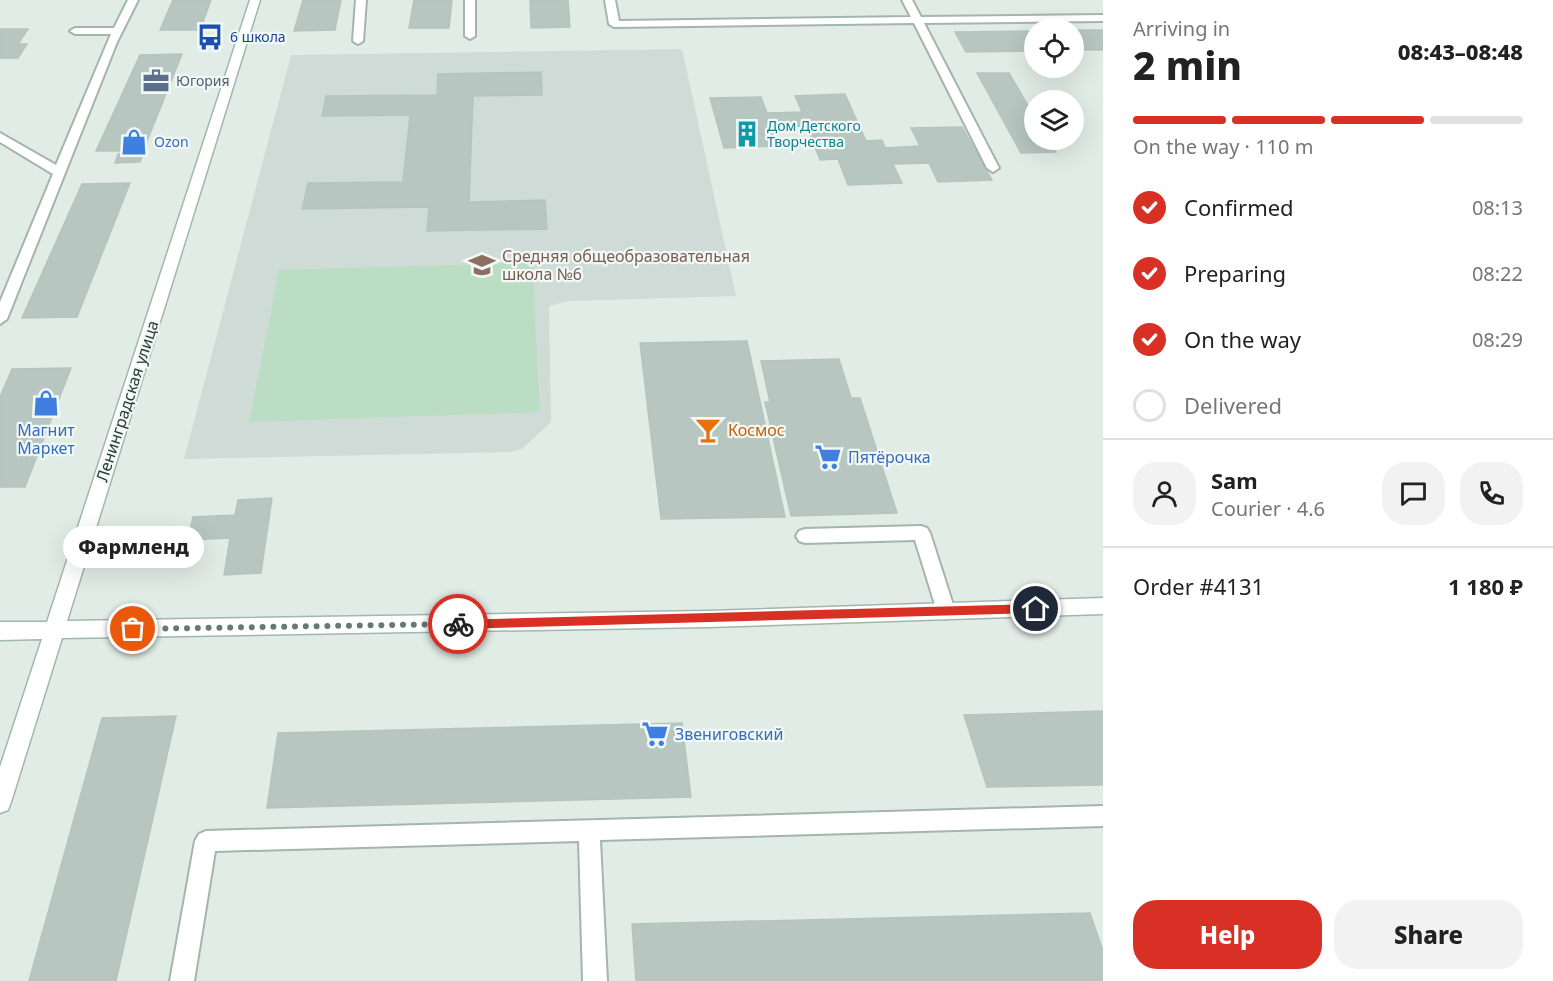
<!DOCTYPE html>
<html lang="en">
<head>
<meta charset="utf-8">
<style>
  body { margin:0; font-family:"Noto Sans",sans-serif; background:#f2f2f2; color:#222; height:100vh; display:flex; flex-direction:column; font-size:22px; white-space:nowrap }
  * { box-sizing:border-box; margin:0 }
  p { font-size:20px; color:#767676 }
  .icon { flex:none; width:33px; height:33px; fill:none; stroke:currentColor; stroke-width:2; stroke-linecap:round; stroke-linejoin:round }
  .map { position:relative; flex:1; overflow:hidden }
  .drawer { display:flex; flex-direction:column; background:#fff; width:450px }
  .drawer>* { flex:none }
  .fabs { position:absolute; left:1024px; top:18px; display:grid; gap:12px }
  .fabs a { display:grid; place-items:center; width:60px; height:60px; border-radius:50%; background:#fff; box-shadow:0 6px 24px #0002; font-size:30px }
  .pin { position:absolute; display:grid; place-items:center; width:51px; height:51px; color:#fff; margin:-26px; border:3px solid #fff; border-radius:50%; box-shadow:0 2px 6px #0007 }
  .courier { position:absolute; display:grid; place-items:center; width:60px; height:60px; margin:-30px; border:4px solid #d93025; border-radius:50%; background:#fff; color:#222; box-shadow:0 2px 8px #0007 }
  .bubble { position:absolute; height:42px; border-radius:21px; background:#fff; box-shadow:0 6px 24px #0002; font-size:20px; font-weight:800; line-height:42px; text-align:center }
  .headline em { font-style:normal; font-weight:800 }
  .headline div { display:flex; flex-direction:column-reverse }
  .headline { display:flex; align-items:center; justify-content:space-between; height:102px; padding:0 30px }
  h1 { font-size:39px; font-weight:800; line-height:45px }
  .bar { display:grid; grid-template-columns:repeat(4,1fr); gap:9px 6px; align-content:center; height:72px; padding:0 30px }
  .bar i { height:8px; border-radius:4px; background:#e0e0e0 }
  .bar .selected { background:#d93025 }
  .bar p { grid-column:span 4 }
  .line { display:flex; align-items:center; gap:15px; padding:0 30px; border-top:2px solid #e0e0e0 }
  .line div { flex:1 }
  .round { display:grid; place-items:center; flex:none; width:63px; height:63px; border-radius:24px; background:#f2f2f2 }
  ol { padding:0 30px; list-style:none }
  li { display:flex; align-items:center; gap:18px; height:66px }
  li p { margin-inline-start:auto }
  li .icon { padding:6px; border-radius:50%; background:#d93025; color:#fff; stroke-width:4 }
  li:last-child { color:#767676 }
  li i { width:33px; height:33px; border:3px solid #e0e0e0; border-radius:50% }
  .primary-button { display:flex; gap:12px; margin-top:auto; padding:12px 30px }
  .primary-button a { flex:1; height:69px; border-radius:24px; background:#d93025; color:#fff; font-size:24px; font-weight:800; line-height:69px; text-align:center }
  .primary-button a+a { background:#f2f2f2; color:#222 }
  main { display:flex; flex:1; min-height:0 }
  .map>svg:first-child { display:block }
  .built { fill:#cfdbd6 }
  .green { fill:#baddc4 }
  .building { fill:#b7c6c0; stroke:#b4c5be; stroke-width:1.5 }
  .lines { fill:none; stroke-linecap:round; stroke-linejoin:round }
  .lane-casing { stroke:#a4b4ae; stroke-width:4 }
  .secondary-casing { stroke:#a0b7af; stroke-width:3 }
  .lane { fill:#fff; fill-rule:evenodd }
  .secondary { fill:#fff; fill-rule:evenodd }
  .route { fill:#d93025 }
  .done { stroke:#657a73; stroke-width:6; stroke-dasharray:0 10.8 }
  .labels { text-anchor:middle; stroke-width:4.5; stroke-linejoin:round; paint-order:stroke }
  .far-transit-label { font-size:14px; fill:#164399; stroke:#f2f8f5; text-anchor:start }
  .far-service-label { font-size:14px; fill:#4e5e75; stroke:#f2f8f5; text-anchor:start }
  .far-culture-label { font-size:14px; fill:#0d838f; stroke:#f2f8f5; text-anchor:start }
  .far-shop-label { font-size:14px; fill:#366cbe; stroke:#f2f8f5; text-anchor:start }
  .education-label { font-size:16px; fill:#785e54; stroke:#f2f8f5; text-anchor:start }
  .street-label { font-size:16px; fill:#223c35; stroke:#f2f8f5 }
  .shop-label { font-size:16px; fill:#366cbe; stroke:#f2f8f5; text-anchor:start }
  .food-label { font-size:16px; fill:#c56008; stroke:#f2f8f5; text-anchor:start }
</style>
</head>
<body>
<main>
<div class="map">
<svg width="1103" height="981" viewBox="0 0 1103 981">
  <rect width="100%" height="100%" fill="#e1ece7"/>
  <path class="built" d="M682 49 736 296 569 301 549 306 551 422 522 449 509 452 184 459 291 55Z"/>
  <path class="green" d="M532 263 540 412 249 422 279 270Z"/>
  <g class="building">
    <path d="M173 0H211L200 30H160Z"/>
    <path d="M303 0H341L335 30 294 31Z"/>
    <path d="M414 0H452L449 28H409Z"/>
    <path d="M530 0H568L570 27 531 28Z"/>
    <path d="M0 29H28L18 44H27L18 58H0Z"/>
    <rect x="1074" y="30" width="29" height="20"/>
    <path d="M1035 31V51L966 52 955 32Z"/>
    <path d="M182 54 143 151H96L140 55Z"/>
    <path d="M541 72 542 95 473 96 469 202 545 200 547 229 427 231 429 207 302 209 308 183 403 182 410 115 322 116 326 96 437 95 438 74Z"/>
    <path d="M977 73H1009L1035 118V140H1048L1056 152 1021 153Z"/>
    <path d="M845 94 866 141 882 140 885 148 920 146 911 128 962 127 992 180 938 182 929 163 893 164 902 183 848 185 838 159 820 160 807 126 771 127 778 146 724 148 710 98 761 97 767 113 802 112 795 96Z"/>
    <path d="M118 154H143L140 162 115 163Z"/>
    <path d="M130 183 77 317 22 318 82 184Z"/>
    <path d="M747 341 785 517 661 519 640 343Z"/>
    <path d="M839 359 851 398H860L897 513 791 516 765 402H770L761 361Z"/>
    <path d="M71 368 25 487H0V397L12 369Z"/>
    <path d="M272 498 261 573 224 575 230 538 188 540 193 517 235 515 238 500Z"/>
    <path d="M1103 711V785L987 787 964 715Z"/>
    <path d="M176 716 116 981H29L102 718Z"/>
    <path d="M682 723 691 797 267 808 278 733Z"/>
    <path d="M1090 913 1103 951V981H636L632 924Z"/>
  </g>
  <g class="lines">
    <g class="lane-casing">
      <g id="lane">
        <path d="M128 0H138L117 42 7 319 0 324V302L53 174 0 142V133L56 165 111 34H75L70 31 75 28H114Z"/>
        <path d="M356 0H366L363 41 358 44 353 41Z"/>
        <path d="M465 0H475V36L470 39 465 36Z"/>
        <path d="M605 0H615L619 21 911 17 902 0H912L921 17 1103 15V21L924 23 999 168 993 172 987 168 914 23 614 27 609 24Z"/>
        <path d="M921 526 927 528 930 533 955 611 952 616 946 619 940 616 937 611 915 540 805 543 799 541 796 536 799 531 805 529Z"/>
        <path d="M1103 806V826L600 840 607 981H583L579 841 215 851 194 981H170L195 841 199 834 206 831Z"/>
      </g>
    </g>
    <g class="secondary-casing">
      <path id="secondary" d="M250 0H260L67 621 708 611 1103 598V614L708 627 62 638 11 802 8 810 0 813V767L42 639 0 640V622H47Z"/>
    </g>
    <use href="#lane" class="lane"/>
    <use href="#secondary" class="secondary"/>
  </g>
  <path class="route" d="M1036 604 1041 609 1036 613 458 629 453 624 458 620Z"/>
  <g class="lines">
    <path class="done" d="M133 629 458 624"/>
  </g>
  <defs>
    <g id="bus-bare" transform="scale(2.07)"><path d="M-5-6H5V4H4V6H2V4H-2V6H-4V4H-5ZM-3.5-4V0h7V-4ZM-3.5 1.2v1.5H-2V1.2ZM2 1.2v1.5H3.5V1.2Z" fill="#1a4fb4" stroke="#f2f8f5" stroke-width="2.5" paint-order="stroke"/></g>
    <g id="office-bare" transform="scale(2.07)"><path d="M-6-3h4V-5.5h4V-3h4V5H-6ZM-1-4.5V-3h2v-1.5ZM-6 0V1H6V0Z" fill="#5c6f8a" stroke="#f2f8f5" stroke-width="2.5" paint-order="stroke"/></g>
    <g id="building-bare" transform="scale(2.07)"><path d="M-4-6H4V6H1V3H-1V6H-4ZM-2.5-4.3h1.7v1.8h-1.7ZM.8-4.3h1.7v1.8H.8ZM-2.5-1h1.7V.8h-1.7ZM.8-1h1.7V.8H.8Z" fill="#0f9aa8" stroke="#f2f8f5" stroke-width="2.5" paint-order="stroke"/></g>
    <g id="shop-bare" transform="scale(2.07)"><path d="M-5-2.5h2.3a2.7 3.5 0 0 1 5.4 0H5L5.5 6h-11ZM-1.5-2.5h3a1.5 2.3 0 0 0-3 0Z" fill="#3f7fe0" stroke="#f2f8f5" stroke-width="2.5" paint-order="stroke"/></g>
    <g id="school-bare" transform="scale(2.07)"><path d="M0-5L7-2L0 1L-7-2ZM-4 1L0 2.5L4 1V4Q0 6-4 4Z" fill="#8d6e63" stroke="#f2f8f5" stroke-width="2.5" paint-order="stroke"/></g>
    <g id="bar-bare" transform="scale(2.07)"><path d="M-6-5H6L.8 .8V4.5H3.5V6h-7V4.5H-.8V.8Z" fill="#e8710a" stroke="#f2f8f5" stroke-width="2.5" paint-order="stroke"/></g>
    <g id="supermarket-bare" transform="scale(2.07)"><path d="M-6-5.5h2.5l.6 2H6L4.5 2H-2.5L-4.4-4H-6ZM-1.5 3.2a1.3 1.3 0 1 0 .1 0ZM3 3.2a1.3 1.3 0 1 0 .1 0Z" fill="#3f7fe0" stroke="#f2f8f5" stroke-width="2.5" paint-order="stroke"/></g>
  </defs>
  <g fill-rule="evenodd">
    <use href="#bus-bare" x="210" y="37"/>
    <use href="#office-bare" x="156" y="81"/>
    <use href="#building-bare" x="747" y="134"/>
    <use href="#shop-bare" x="134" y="142"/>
    <use href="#school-bare" x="482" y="265"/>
    <use href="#shop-bare" x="46" y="403"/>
    <use href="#bar-bare" x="708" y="430"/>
    <use href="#supermarket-bare" x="828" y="457"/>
    <use href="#supermarket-bare" x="655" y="734"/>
  </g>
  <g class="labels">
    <g class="far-transit-label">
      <text x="230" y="42">6 школа</text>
    </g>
    <g class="far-service-label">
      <text x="176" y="86">Югория</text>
    </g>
    <g class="far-culture-label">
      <text x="767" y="131">Дом Детского<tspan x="767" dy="16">Творчества</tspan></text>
    </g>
    <g class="far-shop-label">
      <text x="154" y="147">Ozon</text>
    </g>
    <g class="education-label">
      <text x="502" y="262">Средняя общеобразовательная<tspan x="502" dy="18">школа №6</tspan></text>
    </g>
    <g class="street-label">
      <text transform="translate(127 401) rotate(-72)" y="6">Ленинградская улица</text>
    </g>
    <g class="shop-label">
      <text x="46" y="436" text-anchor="middle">Магнит<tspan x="46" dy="18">Маркет</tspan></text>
      <text x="848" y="463">Пятёрочка</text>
      <text x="675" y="740">Звениговский</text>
    </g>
    <g class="food-label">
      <text x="728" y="436">Космос</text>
    </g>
  </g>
</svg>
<div class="fabs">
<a><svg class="icon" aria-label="locate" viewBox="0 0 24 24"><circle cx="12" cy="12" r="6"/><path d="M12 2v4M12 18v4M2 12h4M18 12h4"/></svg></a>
<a><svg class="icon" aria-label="layers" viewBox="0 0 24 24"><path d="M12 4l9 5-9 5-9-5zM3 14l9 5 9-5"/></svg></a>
</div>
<div class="pin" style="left:133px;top:629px;background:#ea580c"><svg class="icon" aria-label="bag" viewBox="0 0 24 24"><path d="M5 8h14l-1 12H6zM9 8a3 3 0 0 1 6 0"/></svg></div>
<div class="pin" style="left:1036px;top:609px;background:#1f2937"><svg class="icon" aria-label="home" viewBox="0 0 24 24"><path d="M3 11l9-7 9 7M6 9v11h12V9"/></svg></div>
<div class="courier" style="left:458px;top:624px"><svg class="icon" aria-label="bike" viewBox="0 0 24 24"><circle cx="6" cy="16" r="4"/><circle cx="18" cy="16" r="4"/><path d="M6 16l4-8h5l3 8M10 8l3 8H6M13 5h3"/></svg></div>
<div class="bubble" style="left:63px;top:526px;width:141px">Фармленд</div>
</div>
<section class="drawer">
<div class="headline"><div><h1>2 min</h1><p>Arriving in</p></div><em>08:43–08:48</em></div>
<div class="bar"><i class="selected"></i><i class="selected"></i><i class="selected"></i><i></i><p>On the way · 110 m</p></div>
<ol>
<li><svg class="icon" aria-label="check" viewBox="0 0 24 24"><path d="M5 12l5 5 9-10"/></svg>Confirmed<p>08:13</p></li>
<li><svg class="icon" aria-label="check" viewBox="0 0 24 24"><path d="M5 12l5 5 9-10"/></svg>Preparing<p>08:22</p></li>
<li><svg class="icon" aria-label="check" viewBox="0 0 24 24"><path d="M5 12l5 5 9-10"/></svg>On the way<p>08:29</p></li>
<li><i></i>Delivered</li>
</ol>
<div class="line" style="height:108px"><a class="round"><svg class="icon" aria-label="person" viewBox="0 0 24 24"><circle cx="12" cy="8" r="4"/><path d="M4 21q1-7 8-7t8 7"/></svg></a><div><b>Sam</b><p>Courier · 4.6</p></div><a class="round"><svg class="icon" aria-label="chat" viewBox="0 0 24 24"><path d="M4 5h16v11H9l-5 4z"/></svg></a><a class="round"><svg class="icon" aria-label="phone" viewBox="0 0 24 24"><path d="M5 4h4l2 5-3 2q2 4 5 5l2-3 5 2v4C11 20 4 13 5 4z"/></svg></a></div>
<div class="line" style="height:78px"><div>Order #4131</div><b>1 180 ₽</b></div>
<div class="primary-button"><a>Help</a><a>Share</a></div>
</section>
</main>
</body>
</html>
